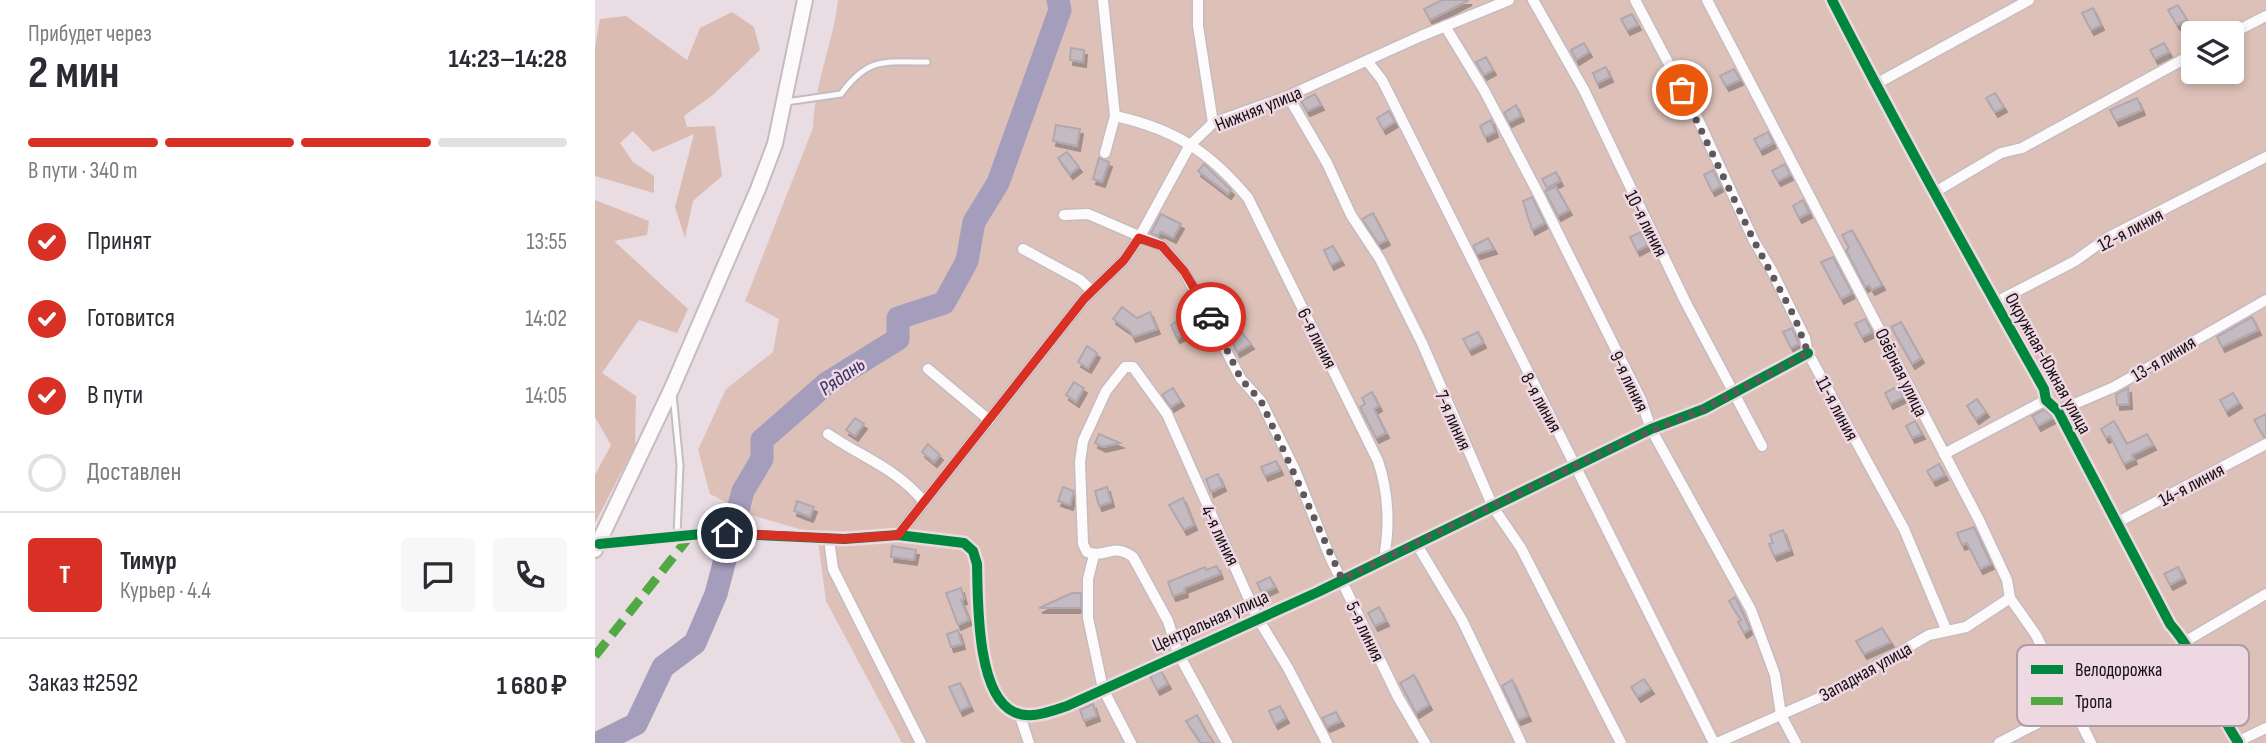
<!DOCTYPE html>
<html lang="ru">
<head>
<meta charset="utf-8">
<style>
  body { margin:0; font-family:"Sofia Sans Condensed",sans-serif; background:#f7f7f7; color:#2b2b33; height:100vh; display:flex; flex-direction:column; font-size:26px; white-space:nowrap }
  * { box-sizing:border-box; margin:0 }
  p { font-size:23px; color:#7c7c81 }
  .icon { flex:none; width:38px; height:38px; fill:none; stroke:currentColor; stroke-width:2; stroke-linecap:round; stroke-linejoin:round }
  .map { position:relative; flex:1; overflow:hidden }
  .drawer { display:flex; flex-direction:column; background:#fff; width:595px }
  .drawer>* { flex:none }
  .tools { position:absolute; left:1586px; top:21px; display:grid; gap:14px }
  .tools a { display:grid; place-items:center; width:63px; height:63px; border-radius:7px; background:#fff; box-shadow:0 4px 10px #0003; font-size:35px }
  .pin { position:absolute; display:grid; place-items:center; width:60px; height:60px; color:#fff; margin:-30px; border:4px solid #fff; border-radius:50%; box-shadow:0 2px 7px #0007 }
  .courier { position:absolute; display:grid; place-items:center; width:70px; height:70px; margin:-35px; border:5px solid #d93025; border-radius:50%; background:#fff; color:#222; box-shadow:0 2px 9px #0007 }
  .headline em { font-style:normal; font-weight:700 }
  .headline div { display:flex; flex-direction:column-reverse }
  .headline { display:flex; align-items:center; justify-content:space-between; height:119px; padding:0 28px }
  h1 { font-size:46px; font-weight:700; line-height:52px }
  .bar { display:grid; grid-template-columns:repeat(4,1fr); gap:10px 7px; align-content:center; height:84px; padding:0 28px }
  .bar i { height:9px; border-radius:5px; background:#e1e1e2 }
  .bar .active { background:#d93025 }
  .bar p { grid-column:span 4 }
  .line { display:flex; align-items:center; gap:18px; padding:0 28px; border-top:2px solid #e1e1e2 }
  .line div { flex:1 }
  .round { display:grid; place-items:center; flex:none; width:74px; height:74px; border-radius:7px; background:#f7f7f7 }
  ol { padding:0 28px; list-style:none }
  li { display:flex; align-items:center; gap:21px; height:77px }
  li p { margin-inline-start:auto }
  li .icon { padding:7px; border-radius:50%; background:#d93025; color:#fff; stroke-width:4 }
  li:last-child { color:#7c7c81 }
  li i { width:38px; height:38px; border:4px solid #e1e1e2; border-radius:50% }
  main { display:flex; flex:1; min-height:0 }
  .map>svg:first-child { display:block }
  .green { fill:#ddc1b9; fill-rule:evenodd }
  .forest { fill:#dabcb3 }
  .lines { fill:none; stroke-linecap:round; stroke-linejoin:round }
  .river { stroke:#a49dbc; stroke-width:23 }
  .building { fill:#c3bbc1; stroke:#b0a8ae; stroke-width:2; filter:url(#shadow) }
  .lane-casing { stroke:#c5bbc0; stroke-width:9 }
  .street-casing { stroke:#c5bbc0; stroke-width:13 }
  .secondary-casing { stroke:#c5bbc0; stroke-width:18 }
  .lane { stroke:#fcfafb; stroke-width:5 }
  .street { stroke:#fcfafb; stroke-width:10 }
  .secondary { stroke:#fcfafb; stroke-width:14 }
  .quiet { stroke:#52a842; stroke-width:9; stroke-dasharray:18 9; stroke-linecap:butt }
  .cycleway-casing { stroke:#eed8e2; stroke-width:15 }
  .cycleway { stroke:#00873e; stroke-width:10 }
  .done { stroke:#60575c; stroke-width:7; stroke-dasharray:0 12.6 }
  .route { stroke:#d93025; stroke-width:9 }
  .labels { text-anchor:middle; stroke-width:5; stroke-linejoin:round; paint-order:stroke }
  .street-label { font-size:19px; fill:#170f13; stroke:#eed8e2 }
  .water-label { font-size:21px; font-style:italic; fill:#392e65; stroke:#eed8e2 }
  .key { fill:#eed8e2; stroke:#ae9ca4; stroke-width:2 }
  .key-label { font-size:19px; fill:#170f13 }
</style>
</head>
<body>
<main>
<section class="drawer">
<div class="headline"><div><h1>2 мин</h1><p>Прибудет через</p></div><em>14:23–14:28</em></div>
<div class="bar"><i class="active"></i><i class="active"></i><i class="active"></i><i></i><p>В пути · 340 m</p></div>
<ol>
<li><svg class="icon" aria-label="check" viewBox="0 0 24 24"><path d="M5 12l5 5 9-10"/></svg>Принят<p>13:55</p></li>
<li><svg class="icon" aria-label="check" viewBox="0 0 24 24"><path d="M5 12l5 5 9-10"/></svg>Готовится<p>14:02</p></li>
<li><svg class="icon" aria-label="check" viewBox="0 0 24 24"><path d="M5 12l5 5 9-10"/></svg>В пути<p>14:05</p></li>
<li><i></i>Доставлен</li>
</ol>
<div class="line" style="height:126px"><b class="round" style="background:#d93025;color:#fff">Т</b><div><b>Тимур</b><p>Курьер · 4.4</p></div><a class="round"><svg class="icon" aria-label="chat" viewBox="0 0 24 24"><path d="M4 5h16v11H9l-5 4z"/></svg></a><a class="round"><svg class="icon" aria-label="phone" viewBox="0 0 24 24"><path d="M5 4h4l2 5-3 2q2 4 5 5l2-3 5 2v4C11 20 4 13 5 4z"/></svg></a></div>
<div class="line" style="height:91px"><div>Заказ #2592</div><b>1 680 ₽</b></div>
</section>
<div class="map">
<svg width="1671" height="743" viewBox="0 0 1671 743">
  <defs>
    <filter id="shadow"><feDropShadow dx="3" dy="5" stdDeviation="0" flood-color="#0004"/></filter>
  </defs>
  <rect width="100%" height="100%" fill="#e9dde3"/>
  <path class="green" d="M243 0H1671V743H307L231 601 222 534 156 515 115 494 103 450 131 389 178 352 184 319 150 301 218 128C219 84 238 44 243 0ZM1598 33H1636V72H1598Z"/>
  <g class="forest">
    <path d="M137 12 159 27 165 50 119 94 89 116 92 127 120 126 127 176 98 201 90 238 80 207 99 134 58 152 38 131 25 143 38 162 59 176V193L0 176V47L5 19 31 16 92 60 105 28Z"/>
    <path d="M0 200 54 221 52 235 19 241 93 309 82 333 44 320 7 373 41 396 40 446 0 523V475L16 445 0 417Z"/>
  </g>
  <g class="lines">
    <path class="river" d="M3 743 41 724 68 667 100 643 121 594 148 491 167 459V440L232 383 303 339V318L349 303 372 261 379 222 403 183 465 10 463 0"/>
  </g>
  <g class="building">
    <path d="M847 0H874L835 20 829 9Z"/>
    <path d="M1583 5 1592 20 1582 25 1573 10Z"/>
    <path d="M1498 8 1506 25 1496 30 1487 13Z"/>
    <path d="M1037 14 1043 25 1032 30 1026 19Z"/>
    <path d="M989 43 994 52 981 60 976 50Z"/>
    <path d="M1569 43 1574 52 1560 59 1555 50Z"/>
    <path d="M476 48 489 50 488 62 475 60Z"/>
    <path d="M891 57 898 70 889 75 881 62Z"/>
    <path d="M1011 67 1015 77 1002 83 998 73Z"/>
    <path d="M1139 69 1145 80 1131 86 1125 76Z"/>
    <path d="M1400 93 1409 107 1400 112 1391 98Z"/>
    <path d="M720 94 726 105 712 111 706 101Z"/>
    <path d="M1542 98 1547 110 1521 121 1515 110Z"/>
    <path d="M921 105 926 116 914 122 909 113Z"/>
    <path d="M794 111 800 122 788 129 782 118Z"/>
    <path d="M896 120 900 132 890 137 885 126Z"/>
    <path d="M461 125 485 129 482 146 458 141Z"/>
    <path d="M1173 132 1178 143 1165 150 1159 139Z"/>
    <path d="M472 152 484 167 475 174 463 158Z"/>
    <path d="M504 158 514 162 507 182 498 179Z"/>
    <path d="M609 164 636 190 633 194 603 171Z"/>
    <path d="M1190 164 1195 175 1183 181 1177 171Z"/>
    <path d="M1118 170 1126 186 1117 191 1109 175Z"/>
    <path d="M961 172 965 181 952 188 947 179Z"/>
    <path d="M961 187 974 210 963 216 950 191Z"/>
    <path d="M937 197 950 223 937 230 928 201Z"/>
    <path d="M1208 200 1214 213 1204 218 1198 206Z"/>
    <path d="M778 213 792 240 784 244 767 219Z"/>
    <path d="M566 214 586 224 578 238 566 232 562 236 556 233Z"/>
    <path d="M1257 230 1287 285 1277 290 1274 285 1270 287 1251 250 1254 248 1247 235Z"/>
    <path d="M1046 232 1053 245 1042 251 1035 237Z"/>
    <path d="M893 238 899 249 882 254 878 246Z"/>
    <path d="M738 246 746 260 736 265 729 250Z"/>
    <path d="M1238 257 1257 293 1246 299 1226 262Z"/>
    <path d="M527 307 542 318 555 312 562 329 538 337 535 331 518 319Z"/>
    <path d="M1657 317 1663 330 1627 347 1622 337Z"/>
    <path d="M586 319 593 332 582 338 576 325Z"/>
    <path d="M1270 319 1277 332 1267 337 1260 324Z"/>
    <path d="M637 320 656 344 642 352 629 325Z"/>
    <path d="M1306 322 1326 358 1317 364 1296 327Z"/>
    <path d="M1197 328 1204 344 1196 348 1188 332Z"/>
    <path d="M883 332 888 343 874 350 868 339Z"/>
    <path d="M492 346 502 353 493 368 483 362Z"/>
    <path d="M479 382 489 388 481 402 471 395Z"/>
    <path d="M1303 386 1309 397 1295 404 1290 393Z"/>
    <path d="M578 388 586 401 576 407 567 395Z"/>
    <path d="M1533 388 1534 404 1522 405 1521 394Z"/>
    <path d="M777 392 784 406 779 409 791 433 781 438 765 407 770 404 767 398Z"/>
    <path d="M1638 393 1644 403 1631 411 1625 400Z"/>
    <path d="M1382 399 1391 412 1381 419 1372 406Z"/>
    <path d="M1450 409 1458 418 1443 426 1437 416Z"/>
    <path d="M1671 414V437H1669L1659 420Z"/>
    <path d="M260 418 269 424 260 436 251 430Z"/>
    <path d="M1320 421 1327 434 1317 438 1311 426Z"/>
    <path d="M1519 421 1532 444 1552 434 1558 445 1537 455 1539 459 1529 464 1515 436 1511 438 1506 429Z"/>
    <path d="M504 434 525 443 508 447 500 443Z"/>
    <path d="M333 444 345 455 339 462 327 452Z"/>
    <path d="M681 461 685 470 670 476 666 467Z"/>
    <path d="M1344 464 1350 475 1338 481 1332 471Z"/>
    <path d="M623 474 628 486 616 492 611 479Z"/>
    <path d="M468 487 479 491 475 505 463 501Z"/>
    <path d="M512 487 516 502 504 506 500 491Z"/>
    <path d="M588 498 599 525 589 530 574 505Z"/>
    <path d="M202 501 219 507 215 517 199 511Z"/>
    <path d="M1379 527 1396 564 1385 569 1372 543 1367 545 1362 533Z"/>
    <path d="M1188 530 1195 550 1179 556 1174 544 1178 543 1175 535Z"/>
    <path d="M297 546 321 550 319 560 296 557Z"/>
    <path d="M622 566 625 574 589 588 590 592 578 596 573 582 610 567 611 570Z"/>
    <path d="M1583 567 1588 578 1575 585 1569 574Z"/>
    <path d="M675 577 680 587 667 593 662 583Z"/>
    <path d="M366 588 369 599 366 600 374 620 363 625 351 593Z"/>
    <path d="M477 593H486V608H444Z"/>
    <path d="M1140 597 1155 629 1149 633 1143 622 1146 620 1134 601Z"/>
    <path d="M784 607 791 621 780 626 773 613Z"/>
    <path d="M1287 628 1296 642 1269 654 1261 641Z"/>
    <path d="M363 630 367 644 356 647 352 634Z"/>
    <path d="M566 671 573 684 562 690 555 676Z"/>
    <path d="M819 675 834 705 821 713 805 683Z"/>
    <path d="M1049 679 1056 689 1043 697 1036 687Z"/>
    <path d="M917 680 933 716 923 720 907 686Z"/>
    <path d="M365 683 375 706 365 711 354 687Z"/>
    <path d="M498 704 502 716 489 721 485 710Z"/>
    <path d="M685 706 691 718 680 724 674 711Z"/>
    <path d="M741 712 746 721 732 727 727 718Z"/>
    <path d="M602 715 610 730 619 743H606L591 721Z"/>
  </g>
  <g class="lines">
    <g class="lane-casing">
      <g id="lane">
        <path d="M191 102 246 94C273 57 289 62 332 62"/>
        <path d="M78 394 85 465 82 535"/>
      </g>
    </g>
    <g class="street-casing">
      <g id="street">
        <path d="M508 0 520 116 510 153"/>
        <path d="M603 0V26L618 123"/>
        <path d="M938 0 989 90 1090 301 1167 446"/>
        <path d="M1040 0 1102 117 1159 241 1176 269 1210 338 1213 353 1309 529 1351 629"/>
        <path d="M1112 0 1384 520 1412 580 1415 598 1441 635 1461 676 1472 708 1486 723 1496 743"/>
        <path d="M1237 0C1304 131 1376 260 1449 389L1451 400 1463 411 1575 624C1605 658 1617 704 1643 742"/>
        <path d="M850 26 889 90 943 193 1046 400 1056 429 1156 610 1180 675 1186 715 1201 743"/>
        <path d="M1636 34 1671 16"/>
        <path d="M773 62 787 80 1119 743"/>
        <path d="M1281 84 1434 0"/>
        <path d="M693 96 732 163 756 215 785 259 827 343 898 507 926 548 1026 743"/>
        <path d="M520 116C579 129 614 151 653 198L783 461C794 494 795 525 789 558"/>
        <path d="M1340 192 1406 153 1427 148 1598 54"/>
        <path d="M469 215 493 214 567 246 589 271 646 379 666 401 700 470 735 557 803 697 830 743"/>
        <path d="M428 249 485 280 497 291"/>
        <path d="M1401 302 1480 261 1512 238 1671 157"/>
        <path d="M333 369 394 420"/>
        <path d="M1463 411 1519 387 1671 300"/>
        <path d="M233 434C268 458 301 468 329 502"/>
        <path d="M1349 454 1451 400"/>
        <path d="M1521 523 1671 444"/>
        <path d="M303 535 489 299 529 260 544 238 595 145 618 123 693 96 826 36 914 0"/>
        <path d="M234 539 238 569 326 743"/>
        <path d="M821 543 867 620 926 743"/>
        <path d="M4 544 117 533 249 539 303 535 369 543 378 551 382 564C383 599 381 695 419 712 435 720 457 711 472 706L723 592 1056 429 1109 409 1213 353"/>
        <path d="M499 555 493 579V618L508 689 536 743"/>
        <path d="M1591 641 1671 594"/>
        <path d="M424 713 434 743"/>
        <path d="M632 743 583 653 573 621 538 557C518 542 511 559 492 552L488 544 485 462 488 441 511 391 530 367H538L572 414 662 617 693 668 732 743"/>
        <path d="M1122 743 1233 694 1334 635 1371 627 1415 598"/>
        <path d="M1404 743 1472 708"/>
        <path d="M1640 743 1671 728"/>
      </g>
    </g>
    <g class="secondary-casing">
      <path id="secondary" d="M0 550 77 388 163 189 180 144 210 0"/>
    </g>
    <use href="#lane" class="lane"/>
    <use href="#street" class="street"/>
    <use href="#secondary" class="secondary"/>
    <path class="quiet" d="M0 656 95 536"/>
    <g class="cycleway-casing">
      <g id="cycleway">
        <path d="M1237 0C1304 131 1376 260 1449 389L1451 400 1463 411 1575 624C1605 658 1617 704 1643 742"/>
        <path d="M4 544 117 533 249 539 303 535 369 543 378 551 382 564C383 599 381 695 419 712 435 720 457 711 472 706L723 592 1056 429 1109 409 1213 353"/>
      </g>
    </g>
    <use href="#cycleway" class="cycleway"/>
  </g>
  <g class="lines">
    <path class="done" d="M616 317 646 379 666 401 747 579 1029 442 1109 409 1213 353 1200 318 1159 241 1087 90"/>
    <path class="route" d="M132 533 248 539 303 535 489 299 529 260 544 238 567 246 589 271 616 317"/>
  </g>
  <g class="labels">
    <g class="street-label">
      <text transform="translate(663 108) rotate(-22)" y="7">Нижняя улица</text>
      <text transform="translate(1052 223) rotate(63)" y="7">10-я линия</text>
      <text transform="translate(1535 229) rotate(-28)" y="7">12-я линия</text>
      <text transform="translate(723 338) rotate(63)" y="7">6-я линия</text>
      <text transform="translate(1568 358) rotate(-31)" y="7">13-я линия</text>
      <text transform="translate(1454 363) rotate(61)" y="7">Окружная-Южная улица</text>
      <text transform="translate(1307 372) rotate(64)" y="7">Озёрная улица</text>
      <text transform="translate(1035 381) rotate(64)" y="7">9-я линия</text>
      <text transform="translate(947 402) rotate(61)" y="7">8-я линия</text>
      <text transform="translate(1243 408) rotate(62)" y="7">11-я линия</text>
      <text transform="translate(859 420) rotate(66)" y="7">7-я линия</text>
      <text transform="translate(1596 484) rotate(-28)" y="7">14-я линия</text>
      <text transform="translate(626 535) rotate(64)" y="7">4-я линия</text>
      <text transform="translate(615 620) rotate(-24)" y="7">Центральная улица</text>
      <text transform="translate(771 631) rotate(64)" y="7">5-я линия</text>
      <text transform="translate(1270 671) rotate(-29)" y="7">Западная улица</text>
    </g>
    <g class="water-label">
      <text transform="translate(247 376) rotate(-35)" y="7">Рядань</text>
    </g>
  </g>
  <rect x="1422" y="645" width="232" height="81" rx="10" class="key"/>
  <rect x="1436" y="665" width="32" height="9" fill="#00873e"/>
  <rect x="1436" y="697" width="32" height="8" fill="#52a842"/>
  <g class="key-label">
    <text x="1480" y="676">Велодорожка</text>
    <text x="1480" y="708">Тропа</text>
  </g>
</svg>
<div class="tools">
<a><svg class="icon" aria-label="layers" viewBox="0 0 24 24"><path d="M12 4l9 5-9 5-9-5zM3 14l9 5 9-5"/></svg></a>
</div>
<div class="pin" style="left:1087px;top:90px;background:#ea580c"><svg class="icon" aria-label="bag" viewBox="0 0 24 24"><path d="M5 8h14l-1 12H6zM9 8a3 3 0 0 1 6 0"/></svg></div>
<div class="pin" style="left:132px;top:533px;background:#1f2937"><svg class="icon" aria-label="home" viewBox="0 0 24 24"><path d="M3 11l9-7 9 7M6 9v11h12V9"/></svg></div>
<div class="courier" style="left:616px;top:317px"><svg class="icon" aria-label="car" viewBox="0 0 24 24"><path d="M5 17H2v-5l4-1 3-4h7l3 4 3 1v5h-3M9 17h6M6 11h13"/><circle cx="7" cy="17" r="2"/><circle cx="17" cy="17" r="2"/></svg></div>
</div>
</main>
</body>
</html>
